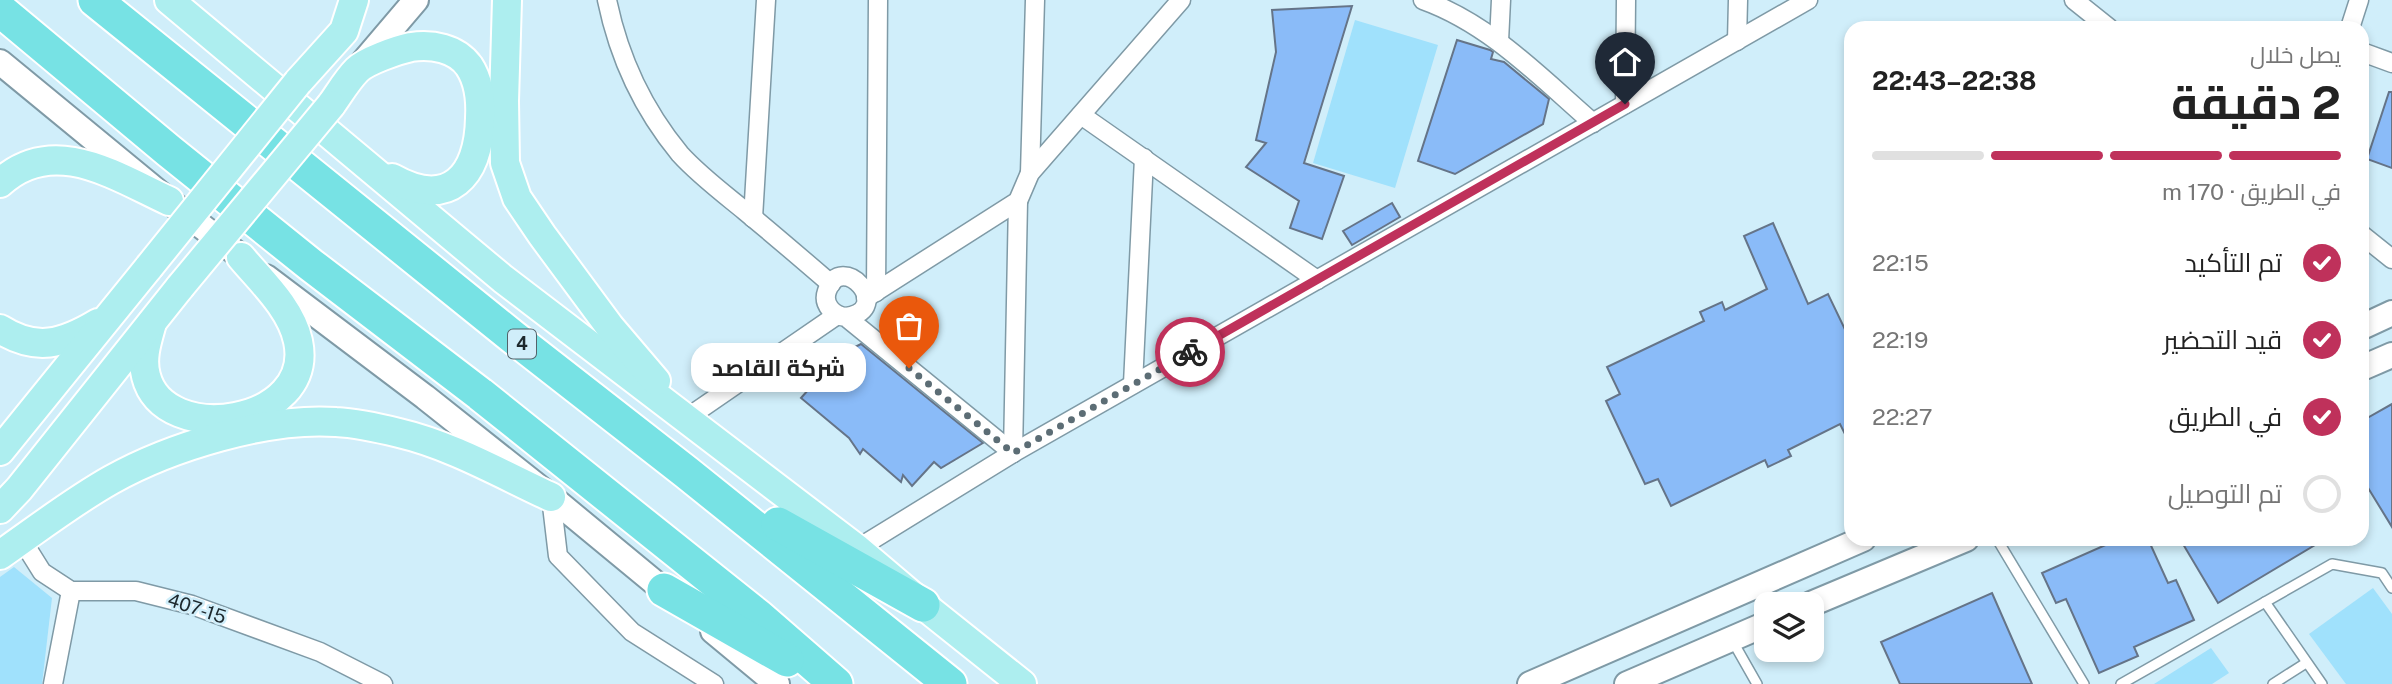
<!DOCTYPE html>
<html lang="ar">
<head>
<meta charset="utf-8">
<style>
  body { margin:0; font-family:"Public Sans",Cairo,sans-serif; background:#f2f2f2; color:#222; direction:rtl; height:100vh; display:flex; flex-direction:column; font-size:26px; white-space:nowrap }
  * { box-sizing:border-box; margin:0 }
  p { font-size:23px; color:#767676 }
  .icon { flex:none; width:38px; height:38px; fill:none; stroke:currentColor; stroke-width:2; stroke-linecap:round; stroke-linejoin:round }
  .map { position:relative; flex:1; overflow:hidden; direction:ltr }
  .sheet { position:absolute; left:1844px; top:21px; width:525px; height:525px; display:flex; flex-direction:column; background:#fff; border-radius:21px; box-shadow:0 4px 10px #0003; direction:rtl }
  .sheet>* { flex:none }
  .tools { position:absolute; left:1754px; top:592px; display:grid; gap:14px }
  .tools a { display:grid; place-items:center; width:70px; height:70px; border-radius:14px; background:#fff; box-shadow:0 4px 10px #0003; font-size:35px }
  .pin { position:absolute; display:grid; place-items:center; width:60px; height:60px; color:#fff; margin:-72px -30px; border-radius:50% 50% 50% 0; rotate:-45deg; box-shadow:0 0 7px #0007 }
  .pin .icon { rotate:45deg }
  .courier { position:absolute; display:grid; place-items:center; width:70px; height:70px; margin:-35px; border:5px solid #bf315b; border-radius:50%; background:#fff; color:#222; box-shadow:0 2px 9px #0007 }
  .bubble { position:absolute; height:49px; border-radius:21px; background:#fff; box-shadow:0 4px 10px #0003; font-size:23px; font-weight:700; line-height:49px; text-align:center; direction:rtl }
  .headline em { font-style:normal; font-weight:700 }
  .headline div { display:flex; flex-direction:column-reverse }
  .headline { display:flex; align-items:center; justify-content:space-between; height:119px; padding:0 28px }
  h1 { font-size:46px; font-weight:700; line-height:52px }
  .bar { display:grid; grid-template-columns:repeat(4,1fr); gap:10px 7px; align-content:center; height:84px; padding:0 28px }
  .bar i { height:9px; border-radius:5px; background:#e0e0e0 }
  .bar .selected { background:#bf315b }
  .bar p { grid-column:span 4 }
  ol { padding:0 28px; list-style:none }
  li { display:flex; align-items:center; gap:21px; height:77px }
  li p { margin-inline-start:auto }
  li .icon { padding:7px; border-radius:50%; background:#bf315b; color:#fff; stroke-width:4 }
  li:last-child { color:#767676 }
  li i { width:38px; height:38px; border:4px solid #e0e0e0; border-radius:50% }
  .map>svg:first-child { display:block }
  .green { fill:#a0e1fc }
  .building { fill:#8abbf8; stroke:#657488; stroke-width:2 }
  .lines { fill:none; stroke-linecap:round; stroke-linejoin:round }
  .lane-casing { stroke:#7f9aa6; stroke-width:12 }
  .street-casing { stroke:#7f9aa6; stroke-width:21 }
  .secondary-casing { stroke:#7f9aa6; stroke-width:28 }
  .primary-casing { stroke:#fff; stroke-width:32 }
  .highway-casing { stroke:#fff; stroke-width:37 }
  .lane { stroke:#fff; stroke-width:9 }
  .street { stroke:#fff; stroke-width:18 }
  .secondary { stroke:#fff; stroke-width:24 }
  .primary { stroke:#adeeef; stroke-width:28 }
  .highway { stroke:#77e2e4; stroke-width:33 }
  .primary-bridge-casing { stroke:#fff; stroke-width:32; stroke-linecap:butt }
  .primary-bridge { stroke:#adeeef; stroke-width:28 }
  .done { stroke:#5c6d75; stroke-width:7; stroke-dasharray:0 12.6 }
  .route { stroke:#bf315b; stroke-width:9 }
  .labels { text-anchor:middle; stroke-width:5; stroke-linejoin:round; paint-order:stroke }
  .shield { fill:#d0eefa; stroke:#53636a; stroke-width:2 }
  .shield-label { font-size:18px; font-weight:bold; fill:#1d282d }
  .street-label { font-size:19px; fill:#1d282d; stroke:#d0eefa }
</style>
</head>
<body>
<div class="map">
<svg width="2392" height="684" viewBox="0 0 2392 684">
  <rect width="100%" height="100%" fill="#d0eefa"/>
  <g class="green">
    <path d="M1355 20 1438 45 1395 188 1313 163Z"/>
    <path d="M14 567 52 598 42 684H0V577Z"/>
    <path d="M2373 588 2392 614V684H2346L2309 634Z"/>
    <path d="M2211 648 2229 673 2212 684H2154Z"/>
  </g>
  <g class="building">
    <path d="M1352 6 1304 163 1344 176 1322 239 1290 228 1299 201 1246 167 1266 143 1256 140 1276 52 1272 10Z"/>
    <path d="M1457 40 1490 50 1493 52 1491 59 1504 62 1549 99 1543 124 1455 174 1418 161Z"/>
    <path d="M2389 92H2392V168L2367 159Z"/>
    <path d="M1392 203 1400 217 1352 245 1343 231Z"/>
    <path d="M1773 223 1808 304 1828 294 1852 344V448L1840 424 1788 450 1791 456 1768 467 1765 460 1671 506 1658 479 1645 484 1606 401 1620 394 1607 367 1704 321 1700 312 1722 302 1725 310 1767 289 1744 236Z"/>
    <path d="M861 344 947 414 983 443 941 468 934 462 912 486 903 475 901 482 863 449 860 454 849 438 801 398 818 379 811 369Z"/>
    <path d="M2392 404V527L2362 478V421Z"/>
    <path d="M2119 539H2148L2168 583 2176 580 2194 620 2134 647 2138 656 2099 673 2066 599 2056 603 2042 573Z"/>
    <path d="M2180 539H2325L2218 603Z"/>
    <path d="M1992 593 2032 684H1900L1881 642Z"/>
  </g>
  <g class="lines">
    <g class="lane-casing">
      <g id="lane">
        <path d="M1997 539 2084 684"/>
        <path d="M2265 602 2322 684"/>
        <path d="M1732 640 1757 684"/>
        <path d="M2121 684 2332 564 2382 573 2392 588"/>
        <path d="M2273 684 2306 663"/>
      </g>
    </g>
    <g class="street-casing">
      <g id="street">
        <path d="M607 0C619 58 642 108 680 154 699 175 723 193 745 211 774 235 802 259 831 284"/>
        <path d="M1423 0C1490 24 1540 77 1593 123"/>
        <path d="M2074 0 2109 28"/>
        <path d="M2350 28 2359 0"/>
        <path d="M1499 41 1501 0"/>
        <path d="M1737 41 1738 0"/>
        <path d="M2362 52 2392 63"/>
        <path d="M1625 104 1626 0"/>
        <path d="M1081 115 1317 280"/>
        <path d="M1030 173 1035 0"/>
        <path d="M753 218 766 0"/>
        <path d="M2362 235 2392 259"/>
        <path d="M876 292 878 0"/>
        <path d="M866 298 1018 201 1030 173 1181 0"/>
        <path d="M846 317C896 309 841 249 827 291 822 305 834 316 846 317L1013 453"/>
        <path d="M1133 384 1144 158"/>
        <path d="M687 418 837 315"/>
        <path d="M1013 453 1018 201"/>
        <path d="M551 497 558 556 632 632 714 684"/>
        <path d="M22 540 42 572 71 591H136L192 605 320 652 383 684"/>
        <path d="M857 549 1013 453 1808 0"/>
        <path d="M53 684 71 591"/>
      </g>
    </g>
    <g class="secondary-casing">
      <g id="secondary">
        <path d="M0 62 169 201 235 252"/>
        <path d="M359 67 416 0"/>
        <path d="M266 277 425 397 551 497 677 601"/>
        <path d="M2362 327 2392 313"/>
        <path d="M2362 368 2392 355"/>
        <path d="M1811 604 1966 539"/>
        <path d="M713 631 777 684"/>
        <path d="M1530 684 1863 539"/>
        <path d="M1627 684 1766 624"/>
      </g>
    </g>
    <g class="primary-casing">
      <g id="primary">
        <path d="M169 0 503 279 857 549 923 605 1022 684"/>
        <path d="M507 0 504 101 505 163 517 198 542 235 610 327 656 381"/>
        <path d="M298 82 344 31 354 0"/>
        <path d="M331 105C339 94 347 80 357 70 366 61 397 50 411 47 432 44 456 48 469 66 479 81 481 101 480 118 479 176 449 210 392 178"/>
        <path d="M0 183C53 134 115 176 169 201"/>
        <path d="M152 323C147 341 141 358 146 376 164 448 316 425 298 341 291 308 261 281 241 257"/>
        <path d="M0 329C36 352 63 344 98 323"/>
        <path d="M0 451 149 267"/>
        <path d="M0 509 19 489 180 287"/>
        <path d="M0 555C36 530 72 502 111 480 170 447 267 417 336 422 356 423 379 428 399 433 451 445 503 475 551 497"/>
      </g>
    </g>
    <g class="highway-casing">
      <g id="highway">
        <path d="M95 0 513 337 686 472 950 684"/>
        <path d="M0 10 169 151 311 265 480 394 759 617 836 684"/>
        <path d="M778 524 923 605"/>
        <path d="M664 590 787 660"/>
      </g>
    </g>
    <use href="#lane" class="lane"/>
    <use href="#street" class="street"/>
    <use href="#secondary" class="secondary"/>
    <use href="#primary" class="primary"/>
    <use href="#highway" class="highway"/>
    <g class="primary-bridge-casing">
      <g id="primary-bridge">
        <path d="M149 267 298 82"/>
        <path d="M180 287 331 105"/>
      </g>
    </g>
    <use href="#primary-bridge" class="primary-bridge"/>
  </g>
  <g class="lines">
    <path class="done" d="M909 368 1013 453 1190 352"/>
    <path class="route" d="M1190 352 1625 104"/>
  </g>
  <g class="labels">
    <rect class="shield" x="508" y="329.5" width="28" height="29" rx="5"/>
    <g class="shield-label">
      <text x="522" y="350">4</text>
    </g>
    <g class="street-label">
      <text transform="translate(197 608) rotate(18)" y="7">407-15</text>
    </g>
  </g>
</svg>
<div class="tools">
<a><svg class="icon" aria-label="layers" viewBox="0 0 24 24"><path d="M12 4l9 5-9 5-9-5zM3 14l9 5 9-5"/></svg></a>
</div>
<div class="pin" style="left:909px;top:368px;background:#ea580c"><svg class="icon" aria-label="bag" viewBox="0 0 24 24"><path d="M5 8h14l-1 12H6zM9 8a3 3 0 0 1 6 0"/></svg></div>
<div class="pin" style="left:1625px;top:104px;background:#1f2937"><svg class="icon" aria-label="home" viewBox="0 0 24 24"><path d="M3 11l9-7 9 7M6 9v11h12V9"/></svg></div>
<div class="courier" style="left:1190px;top:352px"><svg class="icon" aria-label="bike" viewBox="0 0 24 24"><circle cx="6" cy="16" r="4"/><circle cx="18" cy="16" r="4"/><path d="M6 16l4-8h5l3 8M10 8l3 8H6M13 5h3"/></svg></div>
<div class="bubble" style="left:691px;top:343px;width:175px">شركة القاصد</div>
<section class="sheet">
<div class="headline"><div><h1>2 دقيقة</h1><p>يصل خلال</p></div><em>22:38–22:43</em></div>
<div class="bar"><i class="selected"></i><i class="selected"></i><i class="selected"></i><i></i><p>في الطريق · 170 m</p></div>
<ol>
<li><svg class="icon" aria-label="check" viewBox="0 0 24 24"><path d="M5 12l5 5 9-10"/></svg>تم التأكيد<p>22:15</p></li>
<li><svg class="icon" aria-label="check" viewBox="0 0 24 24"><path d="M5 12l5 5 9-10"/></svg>قيد التحضير<p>22:19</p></li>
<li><svg class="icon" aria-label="check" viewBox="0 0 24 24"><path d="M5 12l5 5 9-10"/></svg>في الطريق<p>22:27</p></li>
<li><i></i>تم التوصيل</li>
</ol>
</section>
</div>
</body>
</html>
